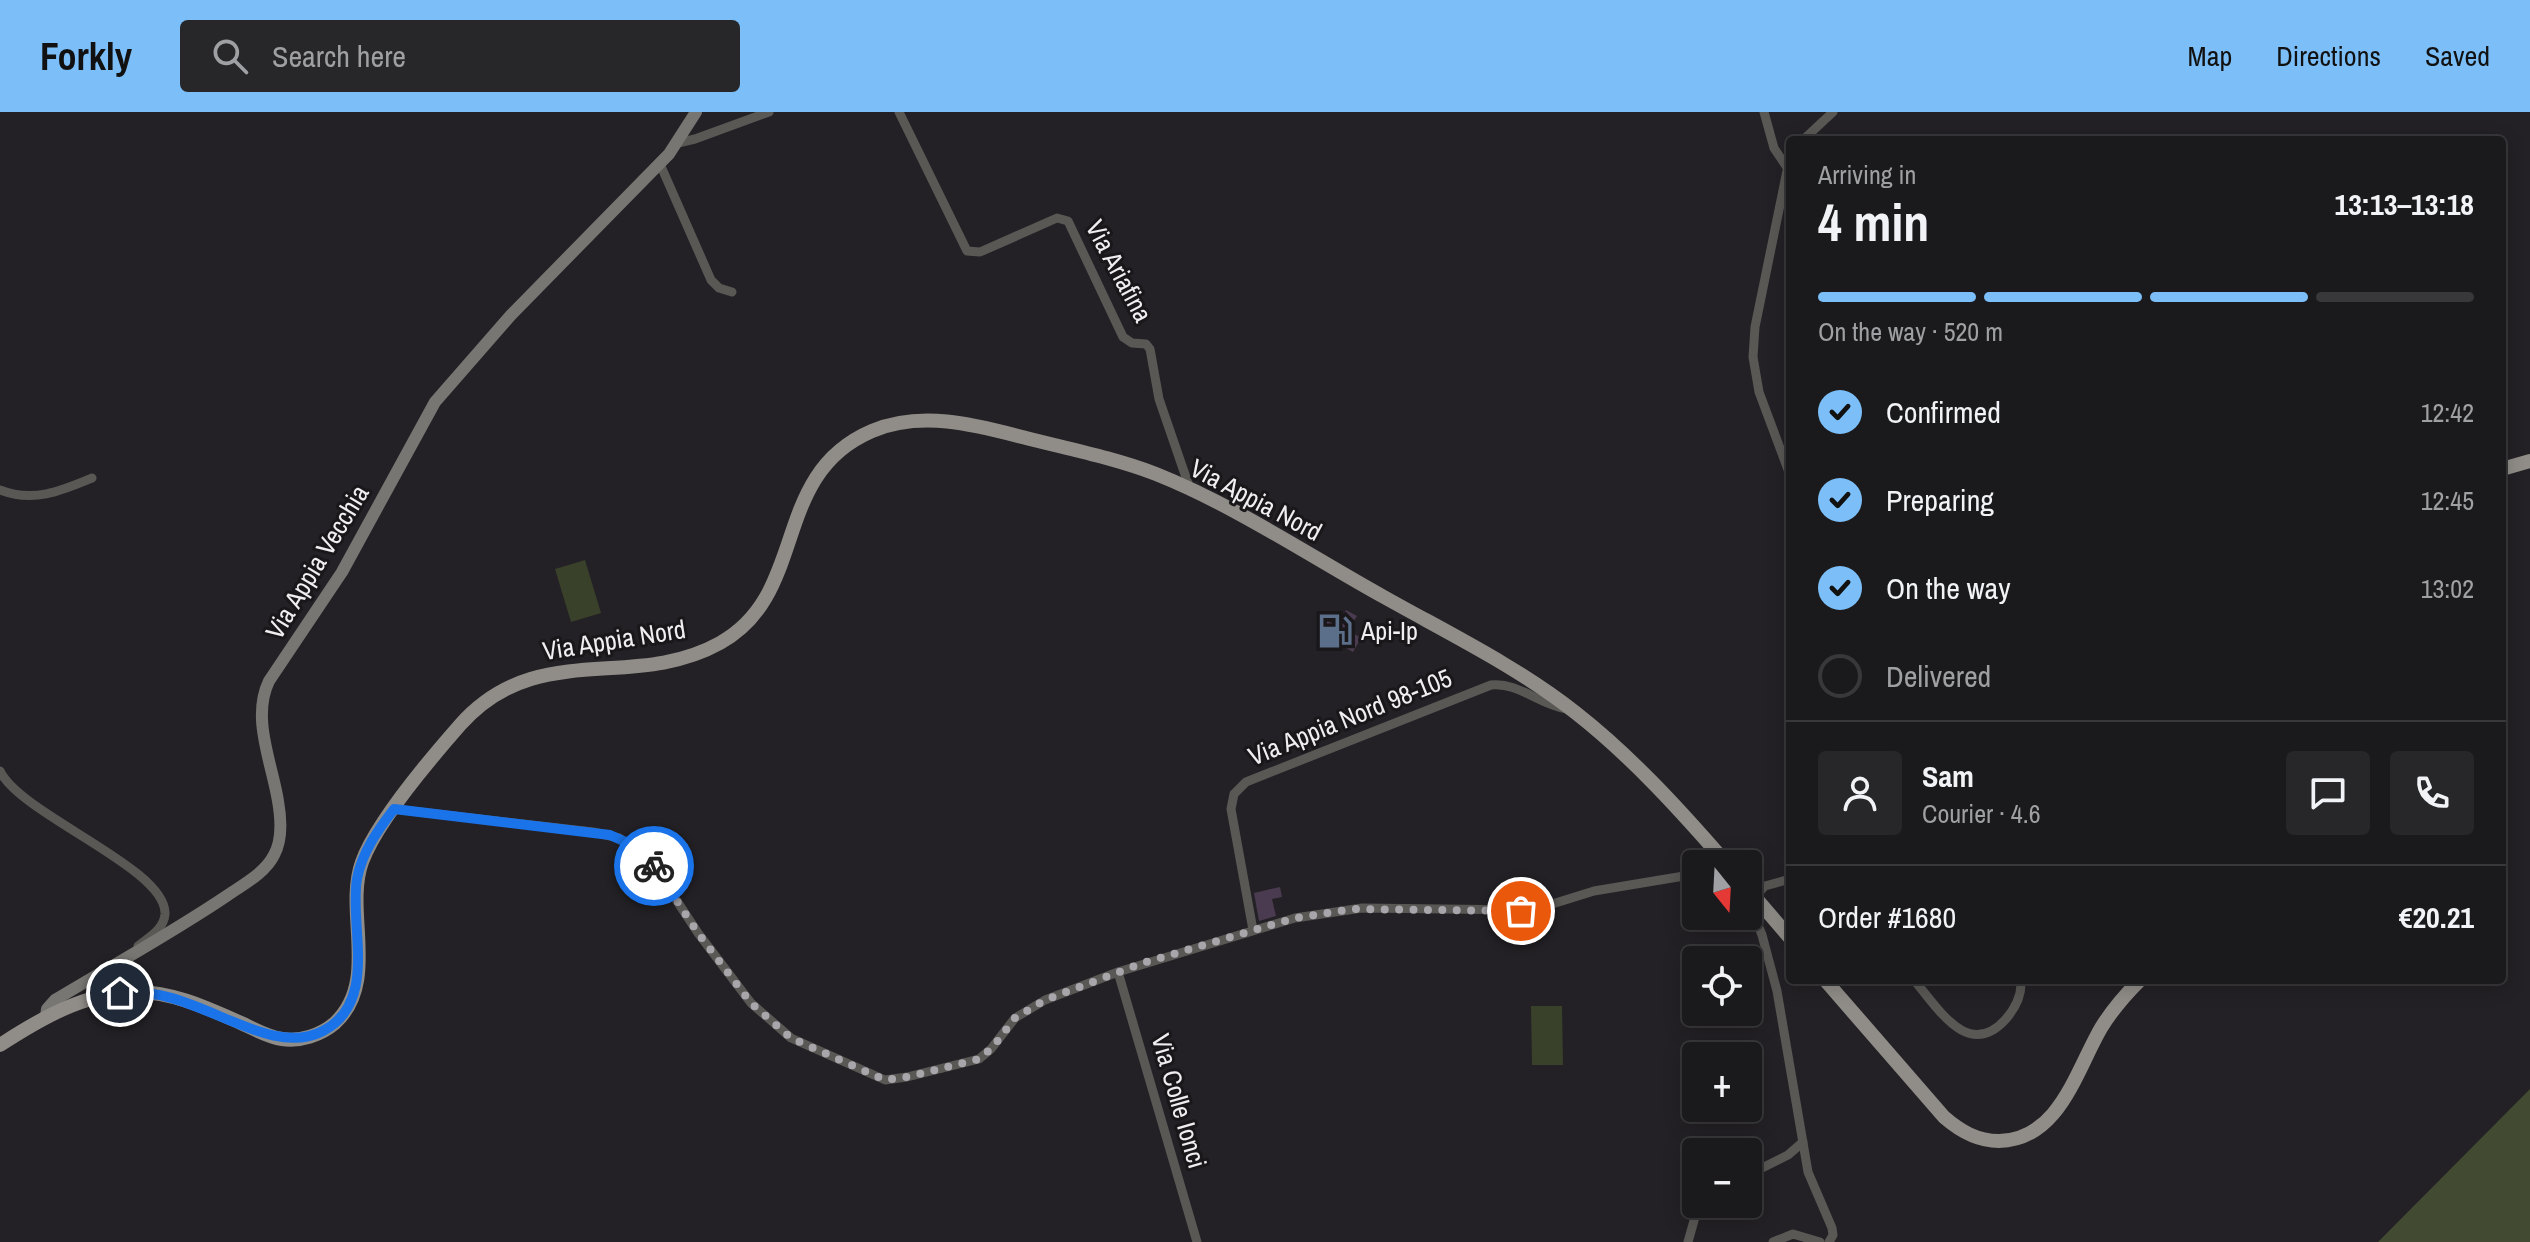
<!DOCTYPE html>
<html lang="en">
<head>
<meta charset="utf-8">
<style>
  body { margin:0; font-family:"Archivo Narrow",sans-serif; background:#272629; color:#f1f3f6; height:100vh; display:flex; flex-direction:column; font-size:30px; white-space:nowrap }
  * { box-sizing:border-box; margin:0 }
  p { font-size:26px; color:#9fa0a3 }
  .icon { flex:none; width:44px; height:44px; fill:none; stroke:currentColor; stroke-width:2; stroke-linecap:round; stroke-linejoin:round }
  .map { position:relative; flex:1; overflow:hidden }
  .panel { position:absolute; left:1786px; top:24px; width:720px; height:848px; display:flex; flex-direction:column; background:#1a191c; border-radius:8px; box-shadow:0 4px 20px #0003,0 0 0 2px #38383b }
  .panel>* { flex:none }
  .needle { width:52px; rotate:162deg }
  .fabs { position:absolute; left:1682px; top:738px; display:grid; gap:16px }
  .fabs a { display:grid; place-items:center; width:80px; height:80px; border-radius:8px; background:#1a191c; box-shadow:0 4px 20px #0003,0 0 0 2px #38383b; font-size:40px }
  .pin { position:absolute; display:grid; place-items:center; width:68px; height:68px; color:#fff; margin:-34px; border:4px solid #fff; border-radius:50%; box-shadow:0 2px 8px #0007 }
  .courier { position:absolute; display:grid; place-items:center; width:80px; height:80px; margin:-40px; border:6px solid #1a73e8; border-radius:50%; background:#fff; color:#222; box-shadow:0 2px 10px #0007 }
  .headline em { font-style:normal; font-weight:800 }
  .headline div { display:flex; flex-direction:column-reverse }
  .headline { display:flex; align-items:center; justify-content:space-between; height:136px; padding:0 32px }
  h1 { font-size:52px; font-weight:800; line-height:60px }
  .bar { display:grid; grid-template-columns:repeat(4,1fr); gap:12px 8px; align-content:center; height:96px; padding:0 32px }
  .bar i { height:10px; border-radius:6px; background:#38383b }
  .bar .active { background:#7bbef8 }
  .bar p { grid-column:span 4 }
  .line { display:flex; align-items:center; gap:20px; padding:0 32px; border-top:2px solid #38383b }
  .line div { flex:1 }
  .round { display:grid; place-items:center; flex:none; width:84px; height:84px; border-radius:8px; background:#272629 }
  ol { padding:0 32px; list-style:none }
  li { display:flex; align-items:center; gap:24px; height:88px }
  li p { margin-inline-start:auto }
  li .icon { padding:8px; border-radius:50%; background:#7bbef8; color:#111; stroke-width:4 }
  li:last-child { color:#9fa0a3 }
  li i { width:44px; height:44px; border:4px solid #38383b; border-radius:50% }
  header { display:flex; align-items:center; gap:48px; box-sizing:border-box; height:112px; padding:0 40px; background:#7bbef8; color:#111 }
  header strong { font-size:38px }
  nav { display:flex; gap:44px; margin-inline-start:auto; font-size:28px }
  .search { width:560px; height:72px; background:#272629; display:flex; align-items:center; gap:20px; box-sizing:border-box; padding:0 28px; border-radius:8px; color:#9fa0a3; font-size:30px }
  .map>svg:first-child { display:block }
  .green { fill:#39412a }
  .forest { fill:#424a32 }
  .building { fill:#4a3b50 }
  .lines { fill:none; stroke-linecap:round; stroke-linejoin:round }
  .street { stroke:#595855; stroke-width:9 }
  .secondary { stroke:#787672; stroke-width:12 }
  .primary { stroke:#908d88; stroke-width:14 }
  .done { stroke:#a8a6aa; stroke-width:8; stroke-dasharray:0 14.4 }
  .route { stroke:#1a73e8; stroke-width:10 }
  .labels { text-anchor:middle; stroke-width:6; stroke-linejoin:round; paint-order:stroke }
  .street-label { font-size:26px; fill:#f0eef1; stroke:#1a171b }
  .poi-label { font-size:26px; fill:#f0eef1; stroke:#1a171b; text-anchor:start }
</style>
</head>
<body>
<header>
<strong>Forkly</strong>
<div class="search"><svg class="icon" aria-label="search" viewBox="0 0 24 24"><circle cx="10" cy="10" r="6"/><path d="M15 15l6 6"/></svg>Search here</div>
<nav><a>Map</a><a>Directions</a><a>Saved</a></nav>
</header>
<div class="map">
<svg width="2530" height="1130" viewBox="0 0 2530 1130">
  <rect width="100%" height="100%" fill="#232125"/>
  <g class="green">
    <path d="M585 448 601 501 571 510 555 457Z"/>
    <path d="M1531 894H1562L1563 953H1532Z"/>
  </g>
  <path class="forest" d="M2530 977V1130H2378Z"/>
  <g class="building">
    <path d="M1346 498 1357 504 1348 518 1361 526 1353 540 1319 520 1326 508 1336 514Z"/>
    <path d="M1280 775 1282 785 1272 787 1276 804 1259 809 1254 781Z"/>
  </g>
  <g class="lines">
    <g class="street">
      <path d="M899 0 967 139 980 140 1057 106 1068 109 1123 225 1132 231 1146 232 1150 237 1159 287 1190 377"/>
      <path d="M1764 0 1774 36 1786 54"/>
      <path d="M1803 28 1833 0"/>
      <path d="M678 31 695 27 769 0"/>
      <path d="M1790 44 1755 215 1753 245 1759 280 1790 363"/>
      <path d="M660 52 711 168 719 176 732 180"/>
      <path d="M0 378C33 391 61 379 92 366"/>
      <path d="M0 659C21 703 167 756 165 802 164 817 149 825 138 834"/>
      <path d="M394 697 593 720 619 726 648 745 698 821 751 891 791 926 885 968 907 965 979 947 991 937 1015 906 1045 888 1118 860 1295 806 1362 796 1533 798 1594 779 1696 762"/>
      <path d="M1701 752 1714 737"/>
      <path d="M1790 767 1765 774 1749 791 1762 823 1777 879 1808 1060 1832 1116 1833 1123 1829 1130"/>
      <path d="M1253 818 1231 697 1234 682 1246 670 1491 573C1519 570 1539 593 1567 597"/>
      <path d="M1118 860 1197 1130"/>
      <path d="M1914 868C1938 896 1968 948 2005 908 2015 897 2022 883 2021 868"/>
      <path d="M1748 1063 1788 1043 1803 1030"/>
      <path d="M1688 1130 1695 1105 1704 1092"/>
      <path d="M1773 1130 1793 1122 1820 1130"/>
    </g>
    <path class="secondary" d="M46 904 47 897 55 888C113 853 172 821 228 783 244 772 265 761 274 743 283 727 281 706 278 689 272 651 251 606 269 569L342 460 435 290 511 203 669 42 696 0"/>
    <g class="primary">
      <path d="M2502 357 2530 349"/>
      <path d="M1748 777 1790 826"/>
      <path d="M1825 868 1944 1005C1960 1019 1977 1029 1999 1029 2059 1028 2076 959 2101 916 2112 898 2125 883 2140 868"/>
      <path d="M0 933C40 907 84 881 134 880 171 879 207 896 241 911 254 917 268 925 282 927 300 930 321 923 335 911 380 869 344 800 362 750 376 711 431 646 460 613 537 526 632 580 720 531 810 481 769 363 872 319 922 298 976 313 1026 326 1069 337 1114 346 1156 362 1234 393 1310 444 1384 485 1448 521 1518 555 1576 601 1631 644 1681 699 1727 752"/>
    </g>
  </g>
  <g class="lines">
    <path class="done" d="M654 754 698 821 751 891 791 926 885 968 907 965 979 947 993 935 1015 906 1045 888 1143 851 1295 806 1353 797 1521 799"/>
    <path class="route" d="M120 881C194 871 265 949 323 919 379 890 349 814 357 767 362 740 378 718 394 697L610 723 637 735 654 754"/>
  </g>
  <defs>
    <g id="fuel-bare" transform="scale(2.76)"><path d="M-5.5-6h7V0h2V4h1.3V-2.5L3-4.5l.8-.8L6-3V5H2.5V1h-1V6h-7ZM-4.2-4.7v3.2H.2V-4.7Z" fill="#5c6f8a" stroke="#1a171b" stroke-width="2.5" paint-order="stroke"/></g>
  </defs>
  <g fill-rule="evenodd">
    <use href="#fuel-bare" x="1335" y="519"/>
  </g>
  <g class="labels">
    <g class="street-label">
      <text transform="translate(1119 159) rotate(62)" y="9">Via Ariafina</text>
      <text transform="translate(1256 388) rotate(28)" y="9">Via Appia Nord</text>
      <text transform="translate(317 450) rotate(-59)" y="9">Via Appia Vecchia</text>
      <text transform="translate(614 528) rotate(-9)" y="9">Via Appia Nord</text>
      <text transform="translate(1350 605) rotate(-22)" y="9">Via Appia Nord 98-105</text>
      <text transform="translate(1179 989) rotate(74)" y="9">Via Colle Ionci</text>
    </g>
    <g class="poi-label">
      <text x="1361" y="528">Api-Ip</text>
    </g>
  </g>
</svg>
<div class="fabs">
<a><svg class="needle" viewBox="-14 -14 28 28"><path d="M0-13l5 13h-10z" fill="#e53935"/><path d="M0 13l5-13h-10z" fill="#9fa0a3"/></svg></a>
<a><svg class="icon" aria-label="locate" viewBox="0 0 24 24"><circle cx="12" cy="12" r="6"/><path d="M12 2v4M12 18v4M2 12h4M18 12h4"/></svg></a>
<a>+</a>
<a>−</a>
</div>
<div class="pin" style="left:1521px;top:799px;background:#ea580c"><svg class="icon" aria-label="bag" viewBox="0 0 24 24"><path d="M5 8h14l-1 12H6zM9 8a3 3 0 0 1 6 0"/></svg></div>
<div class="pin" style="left:120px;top:881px;background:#1f2937"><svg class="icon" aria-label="home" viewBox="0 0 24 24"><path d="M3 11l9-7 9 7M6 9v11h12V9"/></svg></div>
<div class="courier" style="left:654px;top:754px"><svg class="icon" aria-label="bike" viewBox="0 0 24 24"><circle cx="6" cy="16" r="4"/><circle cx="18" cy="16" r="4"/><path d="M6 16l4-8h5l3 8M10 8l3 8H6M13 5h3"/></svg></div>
<section class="panel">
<div class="headline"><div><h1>4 min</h1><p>Arriving in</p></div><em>13:13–13:18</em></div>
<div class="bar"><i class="active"></i><i class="active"></i><i class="active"></i><i></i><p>On the way · 520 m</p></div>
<ol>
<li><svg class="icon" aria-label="check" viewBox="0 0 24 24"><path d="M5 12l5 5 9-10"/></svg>Confirmed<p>12:42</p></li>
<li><svg class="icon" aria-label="check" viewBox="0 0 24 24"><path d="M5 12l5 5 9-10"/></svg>Preparing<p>12:45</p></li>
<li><svg class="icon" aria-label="check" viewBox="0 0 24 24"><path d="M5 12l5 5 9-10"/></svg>On the way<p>13:02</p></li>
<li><i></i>Delivered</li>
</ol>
<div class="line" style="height:144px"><a class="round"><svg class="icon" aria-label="person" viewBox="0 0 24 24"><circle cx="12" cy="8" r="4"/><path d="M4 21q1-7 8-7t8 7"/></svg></a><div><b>Sam</b><p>Courier · 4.6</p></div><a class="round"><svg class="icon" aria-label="chat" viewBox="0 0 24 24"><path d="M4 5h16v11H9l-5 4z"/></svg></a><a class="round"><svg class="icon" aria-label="phone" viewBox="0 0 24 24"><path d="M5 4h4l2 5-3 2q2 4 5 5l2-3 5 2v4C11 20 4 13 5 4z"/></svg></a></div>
<div class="line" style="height:104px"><div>Order #1680</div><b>€20.21</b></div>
</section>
</div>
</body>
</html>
